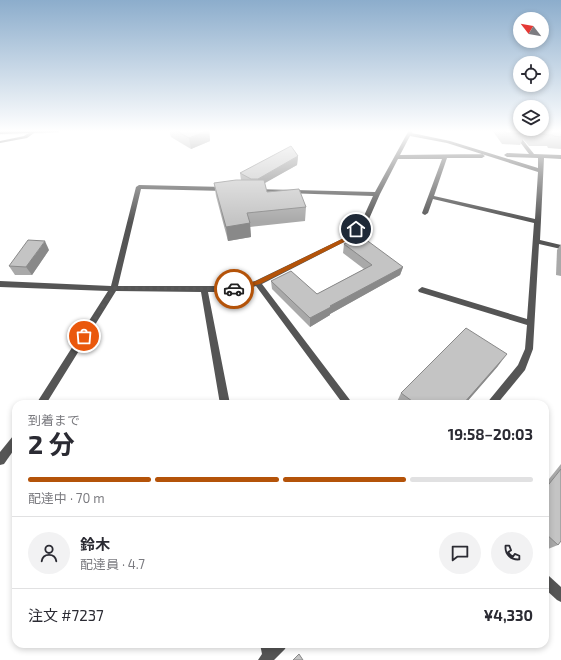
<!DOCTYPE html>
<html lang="ja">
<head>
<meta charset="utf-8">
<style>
  body { margin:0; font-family:"Exo 2","Noto Sans JP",sans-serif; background:#f2f2f3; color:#2b2b33; height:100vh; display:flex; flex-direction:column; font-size:15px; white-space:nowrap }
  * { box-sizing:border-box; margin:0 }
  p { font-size:13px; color:#7c7c81 }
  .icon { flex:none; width:22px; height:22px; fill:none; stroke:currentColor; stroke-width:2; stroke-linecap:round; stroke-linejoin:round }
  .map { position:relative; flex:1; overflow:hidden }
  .sheet { position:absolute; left:12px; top:400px; width:537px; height:248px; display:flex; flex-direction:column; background:#fff; border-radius:12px; box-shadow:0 2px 6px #0003 }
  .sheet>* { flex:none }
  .needle { width:26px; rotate:301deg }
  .buttons { position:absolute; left:513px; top:12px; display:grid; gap:8px }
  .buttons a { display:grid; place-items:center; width:36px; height:36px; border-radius:50%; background:#fff; box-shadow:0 2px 6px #0003; font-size:20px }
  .pin { position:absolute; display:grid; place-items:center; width:34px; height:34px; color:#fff; margin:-17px; border:2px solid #fff; border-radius:50%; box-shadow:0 1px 4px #0007 }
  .courier { position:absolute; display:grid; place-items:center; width:40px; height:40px; margin:-20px; border:3px solid #b45309; border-radius:50%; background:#fff; color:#222; box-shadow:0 1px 5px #0007 }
  .headline em { font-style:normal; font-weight:700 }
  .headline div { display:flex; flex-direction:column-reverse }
  .headline { display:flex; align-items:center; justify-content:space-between; height:68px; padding:0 16px }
  h1 { font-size:26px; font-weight:700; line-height:30px }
  .bar { display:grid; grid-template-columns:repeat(4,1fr); gap:6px 4px; align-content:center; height:48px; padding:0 16px }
  .bar i { height:5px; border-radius:3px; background:#e1e1e2 }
  .bar .selected { background:#b45309 }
  .bar p { grid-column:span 4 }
  .line { display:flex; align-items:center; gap:10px; padding:0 16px; border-top:1px solid #e1e1e2 }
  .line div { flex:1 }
  .round { display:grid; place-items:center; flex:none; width:42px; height:42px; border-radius:21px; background:#f2f2f3 }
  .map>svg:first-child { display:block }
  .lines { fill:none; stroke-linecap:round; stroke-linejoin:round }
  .primary-casing { stroke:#dbdbdb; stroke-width:2 }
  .street { fill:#555; fill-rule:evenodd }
  .primary { fill:#000; fill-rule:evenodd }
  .wall { fill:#a9a9a9 }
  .shaded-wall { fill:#898989 }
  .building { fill:#c4c4c4; stroke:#898989 }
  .route { fill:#b45309 }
  .done { stroke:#595959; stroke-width:4; stroke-dasharray:0 7.2 }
</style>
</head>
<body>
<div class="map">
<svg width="561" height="660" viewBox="0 0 561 660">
  <rect width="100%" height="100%" fill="#fff"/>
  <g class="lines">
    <g class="primary-casing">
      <path id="primary" d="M0 130H61L58 132 0 134Z"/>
    </g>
    <g class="street">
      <path d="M33 130 37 131 27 138 0 143V141L24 136Z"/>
      <path d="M409 130H413L412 133 450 141 538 168V158L507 157 504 155 507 153 529 154 511 130H515L534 154 561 155V159L544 158 540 240 561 245V249L539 244 533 349 525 370 497 404H486L518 365 525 349 527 325 419 292 418 290 422 287 527 319 534 223 433 199 428 213 425 215 423 214 422 213 442 159H398L380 194 369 219 348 240 262 284 353 404H343L256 286 237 292H208L230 404H220L201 292 116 291 46 404H36L108 291 0 287V281L111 286 136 187 139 185 225 187 228 189 225 191 141 189 118 286H237L255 281 344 238 363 218 373 196 256 192 253 190 254 189 375 192ZM410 136 447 143 538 172 535 219 434 196 447 158H482L485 156 482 154 400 155Z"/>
      <path d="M16 434V447L4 464 0 465V452L13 436Z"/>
      <path d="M545 574 549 576 561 587V602L557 600 545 589Z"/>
      <path d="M260 644H287L285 649 274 660H258L262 654Z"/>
    </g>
    <use href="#primary" class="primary"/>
  </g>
  <g class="wall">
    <path d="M169 130H209L210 141 191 149 171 137Z"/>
    <path d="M492 130H561V149L548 148 547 146H529L523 139 520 145 502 144Z"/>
    <path d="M298 156 297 165 264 183 267 192 306 207 305 221 250 227 251 237 228 241 216 196 214 183 241 180 240 173Z"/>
    <path d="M344 244 403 267 400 275 330 314V315L310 327 272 289 271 281 317 294 364 269 343 253Z"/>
    <path d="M561 244V276L556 275 557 250Z"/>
    <path d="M49 250 32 275H15L9 266Z"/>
    <path d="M498 366 465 404H396L401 393Z"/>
    <path d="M561 464V541L558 545 548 549 545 546V484Z"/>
  </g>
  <g class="shaded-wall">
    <path d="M209 130 210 141 191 149 189 138Z"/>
    <path d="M298 156 297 165 258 187V179Z"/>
    <path d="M250 223 251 237 228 241 226 227Z"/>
    <path d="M45 241 49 250 32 275 26 267Z"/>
    <path d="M403 267 400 275 330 314V315L310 327V318L330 306Z"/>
    <path d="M507 354 498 366 465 404H463Z"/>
  </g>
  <g class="building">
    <path d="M175 130H208L189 138Z"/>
    <path d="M504 130H523L526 134 506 133Z"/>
    <path d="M531 130H561V137L554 136 553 135 535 134Z"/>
    <path d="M291 146 298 156 258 179H251L240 173Z"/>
    <path d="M236 180H264L267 192 299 189 306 207 247 213 250 223 226 227 214 183Z"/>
    <path d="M361 236 403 267 330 306 331 307 310 318 271 281 291 271 317 294 372 265 344 244Z"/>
    <path d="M28 240 45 241 26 267 9 266Z"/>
    <path d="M466 328 507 354 463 404H416L401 393Z"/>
    <path d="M561 469V541L558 545 545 533V489Z"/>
    <path d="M299 654 303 660H293Z"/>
  </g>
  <linearGradient id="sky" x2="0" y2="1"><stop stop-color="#8cadcc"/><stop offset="0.59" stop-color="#fff"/><stop offset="1" stop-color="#fff" stop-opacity="0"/></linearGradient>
  <rect width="561" height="222" fill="url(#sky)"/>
  <path class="route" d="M354 228 358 229 348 240 260 284 234 291 231 289 256 281 344 238Z"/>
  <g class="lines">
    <path class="done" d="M84 336 114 288 234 289"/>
  </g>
</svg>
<div class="buttons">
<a><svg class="needle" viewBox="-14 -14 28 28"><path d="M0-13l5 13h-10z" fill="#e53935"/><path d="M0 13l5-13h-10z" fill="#7c7c81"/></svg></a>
<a><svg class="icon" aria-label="locate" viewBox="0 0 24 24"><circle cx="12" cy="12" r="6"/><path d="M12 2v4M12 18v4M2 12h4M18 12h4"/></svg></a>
<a><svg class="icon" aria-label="layers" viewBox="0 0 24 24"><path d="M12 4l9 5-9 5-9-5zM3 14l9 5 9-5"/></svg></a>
</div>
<div class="pin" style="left:84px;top:336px;background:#ea580c"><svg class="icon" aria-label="bag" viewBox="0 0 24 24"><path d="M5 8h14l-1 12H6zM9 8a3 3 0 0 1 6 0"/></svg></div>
<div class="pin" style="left:356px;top:229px;background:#1f2937"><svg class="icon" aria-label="home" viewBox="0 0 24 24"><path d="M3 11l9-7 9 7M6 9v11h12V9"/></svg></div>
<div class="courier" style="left:234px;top:289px"><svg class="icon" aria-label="car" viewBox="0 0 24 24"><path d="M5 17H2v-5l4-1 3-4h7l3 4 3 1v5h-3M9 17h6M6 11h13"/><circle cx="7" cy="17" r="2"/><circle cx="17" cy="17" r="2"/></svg></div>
<section class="sheet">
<div class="headline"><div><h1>2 分</h1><p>到着まで</p></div><em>19:58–20:03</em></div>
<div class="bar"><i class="selected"></i><i class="selected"></i><i class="selected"></i><i></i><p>配達中 · 70 m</p></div>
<div class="line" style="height:72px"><a class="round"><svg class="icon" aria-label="person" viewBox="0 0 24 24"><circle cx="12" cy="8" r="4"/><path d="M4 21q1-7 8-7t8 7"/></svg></a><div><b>鈴木</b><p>配達員 · 4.7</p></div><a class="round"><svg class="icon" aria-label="chat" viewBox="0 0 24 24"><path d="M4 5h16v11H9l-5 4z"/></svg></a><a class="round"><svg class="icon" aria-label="phone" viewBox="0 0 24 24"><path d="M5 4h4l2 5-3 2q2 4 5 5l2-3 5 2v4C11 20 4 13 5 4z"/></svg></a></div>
<div class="line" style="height:52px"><div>注文 #7237</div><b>¥4,330</b></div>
</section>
</div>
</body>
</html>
